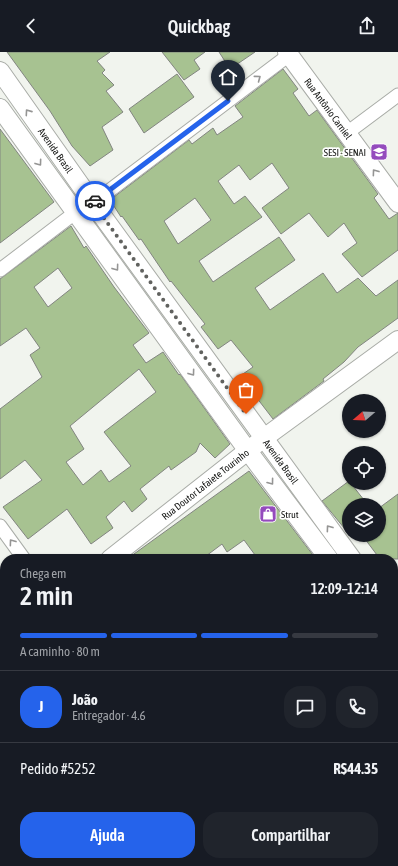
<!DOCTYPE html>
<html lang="pt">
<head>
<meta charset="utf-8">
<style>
  body { margin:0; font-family:"Asap Condensed",sans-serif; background:#20242c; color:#f1f3f6; height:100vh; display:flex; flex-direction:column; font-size:15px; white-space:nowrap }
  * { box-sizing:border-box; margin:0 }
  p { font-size:13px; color:#9ea1a6 }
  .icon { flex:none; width:22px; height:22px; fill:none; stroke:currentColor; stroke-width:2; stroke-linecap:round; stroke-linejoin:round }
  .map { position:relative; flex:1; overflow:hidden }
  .side { position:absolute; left:0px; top:502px; width:398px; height:312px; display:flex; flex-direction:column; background:#171b24; border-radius:16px 16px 0 0; box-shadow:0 1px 3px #0004 }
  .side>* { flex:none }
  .needle { width:26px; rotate:251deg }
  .fabs { position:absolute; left:342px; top:342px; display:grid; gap:8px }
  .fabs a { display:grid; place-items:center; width:44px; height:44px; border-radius:50%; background:#171b24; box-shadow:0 1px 3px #0004; font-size:20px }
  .pin { position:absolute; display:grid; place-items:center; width:34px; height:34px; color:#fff; margin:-41px -17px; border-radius:50% 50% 50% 0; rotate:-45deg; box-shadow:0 0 4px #0007 }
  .pin .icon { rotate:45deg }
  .courier { position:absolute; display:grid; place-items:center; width:40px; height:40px; margin:-20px; border:3px solid #2563eb; border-radius:50%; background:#fff; color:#222; box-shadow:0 1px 5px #0007 }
  .head em { font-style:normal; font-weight:600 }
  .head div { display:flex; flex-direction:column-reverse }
  .head { display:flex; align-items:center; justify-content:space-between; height:68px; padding:0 20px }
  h1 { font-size:26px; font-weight:600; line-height:30px }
  .bar { display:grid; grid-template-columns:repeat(4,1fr); gap:6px 4px; align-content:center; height:48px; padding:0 20px }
  .bar i { height:5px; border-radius:3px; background:#363941 }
  .bar .current { background:#2563eb }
  .bar p { grid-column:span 4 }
  .line { display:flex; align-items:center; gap:10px; padding:0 20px; border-top:1px solid #363941 }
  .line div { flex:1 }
  .round { display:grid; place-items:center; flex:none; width:42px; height:42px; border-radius:16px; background:#20242c }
  .cta { display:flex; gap:8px; margin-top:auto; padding:8px 20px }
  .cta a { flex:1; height:46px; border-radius:16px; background:#2563eb; color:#fff; font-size:16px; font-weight:600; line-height:46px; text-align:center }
  .cta a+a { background:#20242c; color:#f1f3f6 }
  header { display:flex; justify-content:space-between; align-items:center; height:52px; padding:0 20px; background:#171b24; font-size:18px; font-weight:600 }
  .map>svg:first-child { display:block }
  .green { fill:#b9ccaa }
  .building { fill:#a7c291; stroke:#828580; fill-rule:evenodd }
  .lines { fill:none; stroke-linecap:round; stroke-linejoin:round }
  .street-casing { stroke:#a9aca7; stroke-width:15 }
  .secondary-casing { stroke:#a9aca7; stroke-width:20 }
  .street { stroke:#fff; stroke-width:13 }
  .secondary { stroke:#fff; stroke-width:18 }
  .oneway { stroke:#959594 }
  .done { stroke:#61625f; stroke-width:4; stroke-dasharray:0 7.2 }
  .route { stroke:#2563eb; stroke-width:5 }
  .labels { text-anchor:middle; stroke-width:3.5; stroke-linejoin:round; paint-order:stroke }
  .street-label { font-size:10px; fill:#131412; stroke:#fff }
  .poi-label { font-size:10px; fill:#131412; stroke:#fff; text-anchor:end }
</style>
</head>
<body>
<header><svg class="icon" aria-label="back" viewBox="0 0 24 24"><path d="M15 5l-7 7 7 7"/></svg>Quickbag<svg class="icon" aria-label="share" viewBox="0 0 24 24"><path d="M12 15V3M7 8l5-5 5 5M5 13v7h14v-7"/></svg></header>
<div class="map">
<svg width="398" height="814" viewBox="0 0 398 814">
  <rect width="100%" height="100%" fill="#f1f4ee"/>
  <g class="green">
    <path d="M398 653V759L393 763V657Z"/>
    <path d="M239 809H326L319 814H242Z"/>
  </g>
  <g class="building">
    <path d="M7 0H110L97 9 105 18 102 21 114 33 106 39 123 60 102 75 113 98 90 114 72 94 50 59Z"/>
    <path d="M162 0H205L194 8 200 17 184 28Z"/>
    <path d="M219 0H255L230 17Z"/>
    <path d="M283 17 298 37 293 41 309 64 317 58 378 142 374 146 389 167 398 161V198L362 225 342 202 357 191 344 171 328 185 309 161 281 182 262 156 289 136 272 111 250 128 239 113 218 129 234 152 245 144 262 165 199 209 213 230 279 185 295 208 255 236 270 258 323 221 337 241 358 226 376 244 398 228V266L358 295 344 310 323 327 324 329 273 367 240 324 253 315 231 288 218 297 201 275 205 272 171 229 170 230 141 187 139 188 122 164 121 165 110 148 189 88 192 92 213 76 217 83 243 65 235 54ZM195 146 211 168 178 192 164 169Z"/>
    <path d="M177 22 194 45 144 81 129 57Z"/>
    <path d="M0 77 54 150 0 191Z"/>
    <path d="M71 174 84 196 86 194 114 235 149 281 133 293 146 311 163 300 179 323 180 322 230 392 215 406 200 391 196 400 171 418 169 414 140 437 147 447 132 460 124 449 106 465 113 476 91 492 67 457 28 487 3 455 42 428 25 408 0 427V357L42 325 30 303 40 296 26 276 0 294V227ZM58 216 72 236 48 255 34 235ZM139 317 156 340 104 380 131 414 109 430 101 418 83 433 66 410 84 397 70 374Z"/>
    <path d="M249 419 316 507H258L244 488 227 500 222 492 202 507H127Z"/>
    <path d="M349 429 368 453H349V482L322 449Z"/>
    <path d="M398 442V507H380L362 483H379V456Z"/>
  </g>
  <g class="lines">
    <g class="street-casing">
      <g id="street">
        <path d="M347 81 398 43"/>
        <path d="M93 151 289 3"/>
        <path d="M0 218 76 160"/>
        <path d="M0 474 24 507"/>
        <path d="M0 530 5 534"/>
        <path d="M393 657 398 653"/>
        <path d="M393 763 398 759"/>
        <path d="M239 809 242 814"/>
        <path d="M319 814 326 809"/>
      </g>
    </g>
    <g class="secondary-casing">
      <g id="secondary">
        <path id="s1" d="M287 0 398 151"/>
        <path id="s2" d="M0 19 93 151 352 507"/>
        <path d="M0 56 248 399 329 507"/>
        <path id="s3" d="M110 507 264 386 398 288"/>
        <path d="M393 563 398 570"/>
        <path d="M393 593 398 600"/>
        <path d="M0 612 5 606"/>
      </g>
    </g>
    <use href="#street" class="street"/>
    <use href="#secondary" class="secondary"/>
  </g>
  <defs><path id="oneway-chevron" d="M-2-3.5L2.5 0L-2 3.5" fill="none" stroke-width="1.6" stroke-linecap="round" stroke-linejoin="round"/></defs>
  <g class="oneway">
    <use href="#oneway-chevron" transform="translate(258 26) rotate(-37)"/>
    <use href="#oneway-chevron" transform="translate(28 60) rotate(-125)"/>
    <use href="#oneway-chevron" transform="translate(39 111) rotate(54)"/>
    <use href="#oneway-chevron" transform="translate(375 120) rotate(-126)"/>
    <use href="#oneway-chevron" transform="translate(116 216) rotate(54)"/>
    <use href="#oneway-chevron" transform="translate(192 321) rotate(54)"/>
    <use href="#oneway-chevron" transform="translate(271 430) rotate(53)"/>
    <use href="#oneway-chevron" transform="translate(329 476) rotate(-126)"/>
    <use href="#oneway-chevron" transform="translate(12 490) rotate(-126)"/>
  </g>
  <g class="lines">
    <path class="done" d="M95 149 93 151 246 362"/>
    <path class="route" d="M95 149 228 49"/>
  </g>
  <defs>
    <g id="school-square" transform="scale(0.9)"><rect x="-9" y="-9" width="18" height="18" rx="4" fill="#944bbd" stroke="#fff"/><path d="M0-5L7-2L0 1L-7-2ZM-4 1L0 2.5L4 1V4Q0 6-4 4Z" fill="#fff"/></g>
    <g id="shop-square" transform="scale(0.9)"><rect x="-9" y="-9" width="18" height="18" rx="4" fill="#944bbd" stroke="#fff"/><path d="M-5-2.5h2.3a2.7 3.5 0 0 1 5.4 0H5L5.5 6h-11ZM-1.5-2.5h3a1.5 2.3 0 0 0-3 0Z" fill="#fff"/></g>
  </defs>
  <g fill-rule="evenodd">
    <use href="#school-square" x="379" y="100"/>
    <use href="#shop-square" x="268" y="462"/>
  </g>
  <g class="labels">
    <g class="street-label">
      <text dy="4" stroke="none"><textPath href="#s1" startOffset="70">Rua Antônio Carniel</textPath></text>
      <text dy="4" stroke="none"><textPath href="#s2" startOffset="97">Avenida Brasil</textPath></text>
      <text dy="4" stroke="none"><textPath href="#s2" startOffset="481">Avenida Brasil</textPath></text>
      <text dy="4" stroke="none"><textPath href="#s3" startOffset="121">Rua Doutor Lafaiete Tourinho</textPath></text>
    </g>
    <g class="poi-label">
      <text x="366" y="104">SESI - SENAI</text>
      <text x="281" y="466" text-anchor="start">Strut</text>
    </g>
  </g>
</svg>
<div class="fabs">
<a><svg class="needle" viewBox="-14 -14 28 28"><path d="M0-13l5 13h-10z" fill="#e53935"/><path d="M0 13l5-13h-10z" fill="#9ea1a6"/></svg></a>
<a><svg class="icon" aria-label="locate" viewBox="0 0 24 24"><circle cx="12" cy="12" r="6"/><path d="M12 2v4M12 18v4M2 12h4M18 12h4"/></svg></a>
<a><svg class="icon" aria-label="layers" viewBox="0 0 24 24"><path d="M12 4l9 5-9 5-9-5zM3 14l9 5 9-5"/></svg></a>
</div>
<div class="pin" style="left:246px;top:362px;background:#ea580c"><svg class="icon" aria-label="bag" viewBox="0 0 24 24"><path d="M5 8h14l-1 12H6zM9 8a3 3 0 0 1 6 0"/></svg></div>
<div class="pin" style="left:228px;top:49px;background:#1f2937"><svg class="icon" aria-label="home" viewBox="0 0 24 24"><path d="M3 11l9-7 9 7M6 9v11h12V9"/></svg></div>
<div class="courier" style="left:95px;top:149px"><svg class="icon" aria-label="car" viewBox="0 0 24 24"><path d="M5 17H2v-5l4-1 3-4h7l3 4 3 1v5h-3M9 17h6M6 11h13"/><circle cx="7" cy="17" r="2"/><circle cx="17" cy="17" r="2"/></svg></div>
<section class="side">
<div class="head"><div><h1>2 min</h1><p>Chega em</p></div><em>12:09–12:14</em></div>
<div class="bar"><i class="current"></i><i class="current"></i><i class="current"></i><i></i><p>A caminho · 80 m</p></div>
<div class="line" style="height:72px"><b class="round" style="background:#2563eb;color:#fff">J</b><div><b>João</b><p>Entregador · 4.6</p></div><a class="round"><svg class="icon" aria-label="chat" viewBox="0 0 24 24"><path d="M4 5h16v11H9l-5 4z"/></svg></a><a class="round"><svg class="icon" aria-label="phone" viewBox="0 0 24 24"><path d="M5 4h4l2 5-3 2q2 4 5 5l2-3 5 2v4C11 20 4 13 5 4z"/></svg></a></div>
<div class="line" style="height:52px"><div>Pedido #5252</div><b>R$44.35</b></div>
<div class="cta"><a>Ajuda</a><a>Compartilhar</a></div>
</section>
</div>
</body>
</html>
